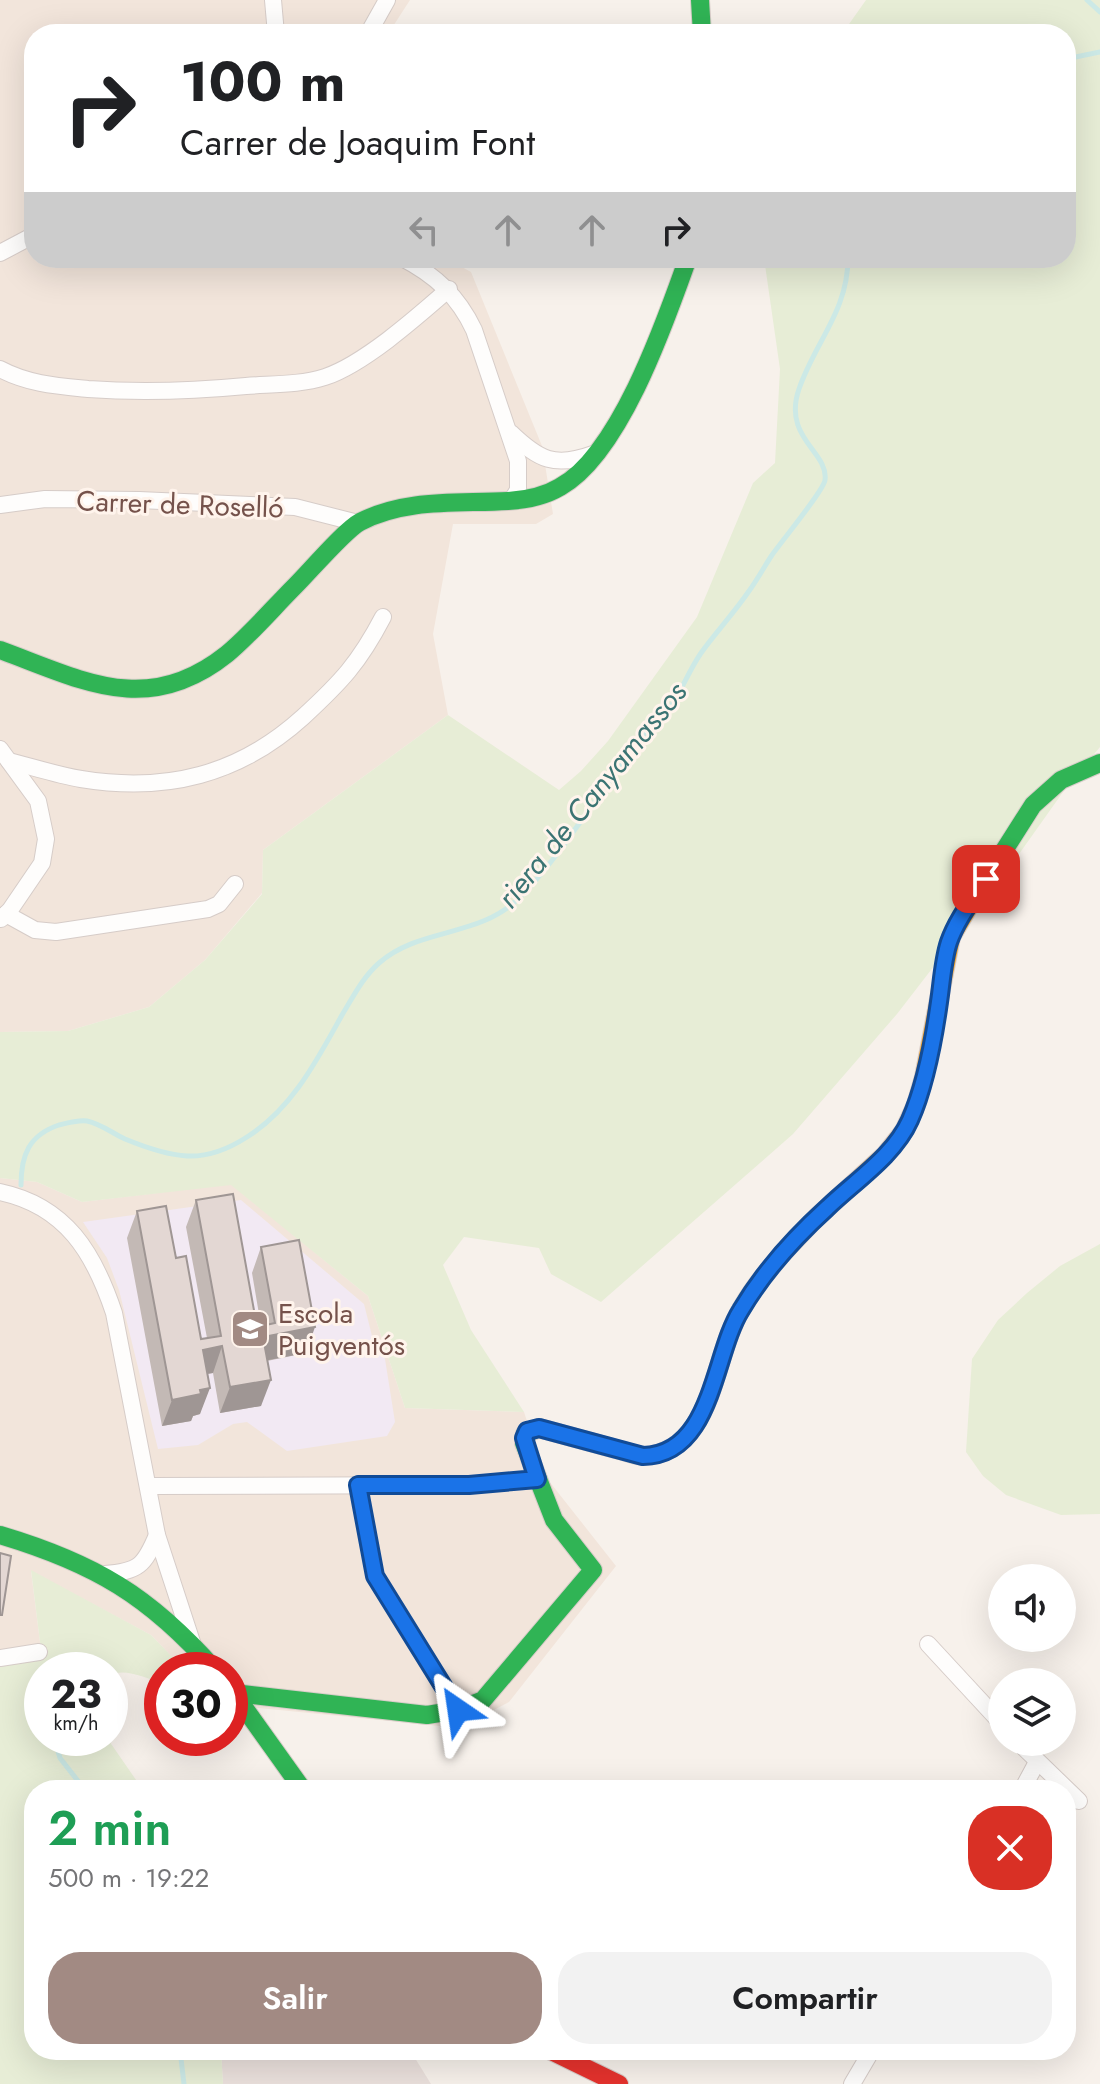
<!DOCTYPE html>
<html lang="es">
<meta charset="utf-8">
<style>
body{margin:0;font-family:Jost,sans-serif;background:#f2f2f2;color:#202124;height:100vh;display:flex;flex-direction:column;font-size:30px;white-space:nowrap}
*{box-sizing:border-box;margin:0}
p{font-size:26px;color:#757577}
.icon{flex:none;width:44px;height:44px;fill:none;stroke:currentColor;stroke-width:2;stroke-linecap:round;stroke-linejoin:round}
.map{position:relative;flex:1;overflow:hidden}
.drawer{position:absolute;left:24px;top:1780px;width:1052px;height:280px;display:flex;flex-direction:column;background:#fff;border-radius:32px;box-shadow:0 8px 32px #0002}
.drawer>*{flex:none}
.top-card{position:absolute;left:24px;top:24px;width:1052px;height:244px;border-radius:32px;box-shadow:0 8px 32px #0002;background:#fff;color:#202124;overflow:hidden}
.controls{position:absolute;left:988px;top:1564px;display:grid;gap:16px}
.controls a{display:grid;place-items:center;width:88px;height:88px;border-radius:50%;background:#fff;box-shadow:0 8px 32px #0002;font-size:40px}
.speed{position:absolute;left:24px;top:1652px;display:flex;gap:16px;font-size:40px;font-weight:700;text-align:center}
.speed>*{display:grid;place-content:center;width:104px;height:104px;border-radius:50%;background:#fff;box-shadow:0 8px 32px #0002;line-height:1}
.speed small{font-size:20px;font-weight:400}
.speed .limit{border:12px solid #d22;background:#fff;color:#111}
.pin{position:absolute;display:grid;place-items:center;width:68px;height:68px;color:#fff;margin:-34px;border-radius:16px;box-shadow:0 4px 12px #0006}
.me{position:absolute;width:88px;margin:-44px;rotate:328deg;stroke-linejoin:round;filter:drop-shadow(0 0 6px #0008)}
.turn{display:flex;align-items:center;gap:28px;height:168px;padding:0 24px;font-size:36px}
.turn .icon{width:104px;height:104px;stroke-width:2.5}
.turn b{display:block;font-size:56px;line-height:68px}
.lanes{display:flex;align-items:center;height:76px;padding:0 24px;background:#0003;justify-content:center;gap:40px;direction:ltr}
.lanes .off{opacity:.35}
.round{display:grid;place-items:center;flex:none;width:84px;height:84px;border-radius:32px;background:#f2f2f2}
.summary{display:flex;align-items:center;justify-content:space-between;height:136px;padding:0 24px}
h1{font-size:48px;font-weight:600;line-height:60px;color:#1e9e55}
.cta{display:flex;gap:16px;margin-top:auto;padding:16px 24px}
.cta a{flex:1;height:92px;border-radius:32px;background:#a28a83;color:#fff;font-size:32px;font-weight:600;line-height:92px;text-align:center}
.cta a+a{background:#f2f2f2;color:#202124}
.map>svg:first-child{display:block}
.residential{fill:#f2e5db}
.industrial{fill:#eae0dc}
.education{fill:#f2e9f3}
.green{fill:#e7edd6}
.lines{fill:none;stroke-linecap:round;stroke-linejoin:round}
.stream{stroke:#cce9e6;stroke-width:5}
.street-casing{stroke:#d6ccc8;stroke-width:18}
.fast-casing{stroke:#d8cdc9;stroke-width:20}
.slow-casing{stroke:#d8cdc9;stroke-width:20}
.jam-casing{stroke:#d8cdc9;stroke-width:20}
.street{stroke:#fefdfc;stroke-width:16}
.fast{stroke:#30b455;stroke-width:18}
.slow{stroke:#ff9f0a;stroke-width:18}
.jam{stroke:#e5322d;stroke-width:18}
.wall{fill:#c3b9b5}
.shaded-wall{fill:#9f9694}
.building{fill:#e3d7d3;stroke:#9f9694;stroke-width:2}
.route-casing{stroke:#114b97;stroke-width:20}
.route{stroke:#1a73e8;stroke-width:14}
.labels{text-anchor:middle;stroke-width:6;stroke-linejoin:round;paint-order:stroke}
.street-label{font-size:28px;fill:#75524b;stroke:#fff4ec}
.poi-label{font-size:28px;fill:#75524b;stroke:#fff4ec;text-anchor:start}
.water-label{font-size:30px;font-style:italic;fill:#3b7473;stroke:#fff4ec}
</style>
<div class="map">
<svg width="1100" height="2084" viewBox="0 0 1100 2084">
<rect width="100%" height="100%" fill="#f7f1eb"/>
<!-- residential -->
<g class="residential">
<path d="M0,0H410L388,34H34V258H445L471,272L542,446L553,514L536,524H453L433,634L448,715L263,850L262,893L205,960L149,1007L68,1031L0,1032Z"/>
<path d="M0,1178L37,1182L82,1202L231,1184L368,1296L405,1408L524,1412L545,1476L616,1566L509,1702L460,1728L230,1705V1670H185L151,1635L31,1571L42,1658L0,1665Z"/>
</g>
<!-- industrial -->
<path class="industrial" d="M221,2050H410L431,2084H223Z"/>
<!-- education -->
<path class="education" d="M241,1200L364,1304L372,1336L385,1359L395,1422L387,1436L287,1451L247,1422L233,1424L198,1445L158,1449L119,1290L107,1258L83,1222Z"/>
<!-- green -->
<g class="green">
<path d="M866,0H1100V747L1068,785L1002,878L897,1014L793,1134L601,1302L551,1274L539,1248L464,1237L443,1265L471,1330L524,1412L405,1408L368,1296L231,1185L82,1202L37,1182L0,1178V1032L68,1031L149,1007L205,960L262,894L263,850L448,715L559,790L581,771L608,741L697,617L753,483L775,463L780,369L764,258H1066V34H842Z"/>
<path d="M1100,1244V1514L1061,1515L1006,1495L983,1476L966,1452L972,1359L998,1320L1027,1293L1060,1266Z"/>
<path d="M31,1570L151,1635L185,1670H162V1684C147,1678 125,1668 110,1675V1670H42V1738H107L143,1790H34V2050H221L223,2084H0V1665L42,1658Z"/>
</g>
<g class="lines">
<!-- stream -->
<g class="stream">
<path d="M1087,0L1100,12"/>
<path d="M1066,59L1100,52"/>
<path d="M21,1185C21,1155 29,1135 59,1125C67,1123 78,1120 87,1121C101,1124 112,1133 125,1139C142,1146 169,1155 187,1156C208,1157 230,1148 247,1137C292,1109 317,1060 342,1015C353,997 363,977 379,963C420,927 479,938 519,898C557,860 586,812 619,768C628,755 639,742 649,729C657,720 667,713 673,703C683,687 690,669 701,653C716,632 734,613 749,591C757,580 764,567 772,555C781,542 824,490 825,480C829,452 782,438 799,389C815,342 848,311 848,258"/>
<path d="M54,1738L60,1758L85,1790"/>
<path d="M180,2050L184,2084"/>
</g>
<!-- street casing -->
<g class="street-casing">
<g id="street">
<path d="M273,0L276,34"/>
<path d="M368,34L387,0"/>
<path d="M0,253L34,235"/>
<path d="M402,258C435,275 458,296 474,330L518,461V490L511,501"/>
<path d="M0,369C28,384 57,386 88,389C142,393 193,391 246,386C272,384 300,385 325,377C364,364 417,317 449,289"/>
<path d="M511,433C539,460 555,468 593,454"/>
<path d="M0,505L45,499L139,500L295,507L358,523"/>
<path d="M0,749L38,801L46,839L42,863L10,910L1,919"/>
<path d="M9,761C33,767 57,775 81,779C166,793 239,775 303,717C341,682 359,663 383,617"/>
<path d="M6,914L35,930L56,932L208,909L219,904L235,884"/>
<path d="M0,1192C66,1206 94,1253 114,1313L157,1535L192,1642"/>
<path d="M358,1485L375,1576L458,1710"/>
<path d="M150,1486L469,1485L537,1479"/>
<path d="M105,1574C139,1571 144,1566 157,1535"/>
<path d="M928,1644L1002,1724"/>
<path d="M0,1658L39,1652"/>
<path d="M1018,1742L1079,1801"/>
<path d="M1022,1790L1037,1762"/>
<path d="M852,2084L872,2050"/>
</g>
</g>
<!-- fast casing -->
<g class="fast-casing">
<g id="fast">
<path d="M700,0L702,34"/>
<path d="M0,650C82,680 147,718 227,654C251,634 273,608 295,586C310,571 345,530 360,522C407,498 458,504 508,501C525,500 545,496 560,487C620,454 666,320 688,258"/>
<path d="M977,893L1033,805L1061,780L1100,763"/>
<path d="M0,1535C94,1563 150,1596 215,1670"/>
<path d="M230,1688L303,1790"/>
<path d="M234,1693L427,1715L458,1710L483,1700L593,1570L554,1520L524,1443L525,1434L539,1428C565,1435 590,1442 616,1449C625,1451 636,1456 645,1456C707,1452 713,1372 732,1328C743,1300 764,1275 783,1253"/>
</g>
</g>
<!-- slow casing -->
<g class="slow-casing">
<path id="slow" d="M783,1253L816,1218L885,1155L904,1131L916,1105L924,1077L951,937L977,893"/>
</g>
<!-- jam casing -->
<g class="jam-casing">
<path id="jam" d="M549,2050L619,2084"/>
</g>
<!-- street -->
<use href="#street" class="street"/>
<!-- fast -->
<use href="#fast" class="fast"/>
<!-- slow -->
<use href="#slow" class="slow"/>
<!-- jam -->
<use href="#jam" class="jam"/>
</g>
<!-- wall -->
<path class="wall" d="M196,1200L257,1327L261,1326L252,1273L261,1247L306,1353L267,1361L261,1406L220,1413L213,1373L207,1374L200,1414L193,1416L191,1421L162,1426L127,1238L137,1211L176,1258L201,1339L207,1338L186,1227Z"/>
<!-- shaded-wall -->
<g class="shaded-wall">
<path d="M315,1327L306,1353L253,1363L263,1337Z"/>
<path d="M222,1346L213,1373L193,1376L203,1350Z"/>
<path d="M271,1380L261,1406L220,1413L230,1387Z"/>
<path d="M210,1388L200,1414L193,1416L191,1421L162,1426L172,1400L200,1390Z"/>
</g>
<!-- building -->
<g class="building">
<path d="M233,1194L257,1327L275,1323L261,1247L299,1240L315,1327L263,1337L271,1380L230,1387L222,1346L203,1350L210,1388L200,1390L201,1394L172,1400L137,1211L166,1206L176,1258L186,1256L201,1339L221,1336L196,1200Z"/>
<path d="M0,1553L11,1556L2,1615H0Z"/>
</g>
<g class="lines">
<!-- route casing -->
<g class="route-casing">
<path id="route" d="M458,1710L375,1576L358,1485H469L537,1479L524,1438L527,1431L539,1428L643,1456C713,1455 713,1354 741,1310C764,1271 794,1238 827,1208C855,1181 894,1156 910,1120C925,1086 934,1038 939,1002C942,982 943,960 949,942C957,919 973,899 986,879"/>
</g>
<!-- route -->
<use href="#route" class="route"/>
</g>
<!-- icons -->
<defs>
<g id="school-square" transform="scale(2)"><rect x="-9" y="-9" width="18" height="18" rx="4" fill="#a28a83" stroke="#fff4ec"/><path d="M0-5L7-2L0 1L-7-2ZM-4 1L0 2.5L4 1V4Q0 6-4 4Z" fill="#fff"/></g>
</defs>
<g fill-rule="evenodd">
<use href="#school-square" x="250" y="1329"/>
</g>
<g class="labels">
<!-- street labels -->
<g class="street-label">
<text transform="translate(180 504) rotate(2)" y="10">Carrer de Roselló</text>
</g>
<!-- poi labels -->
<g class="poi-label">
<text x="278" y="1323">Escola<tspan x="278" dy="32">Puigventós</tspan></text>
</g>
<!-- water labels -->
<g class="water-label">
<text transform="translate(592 795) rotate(-51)" y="10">riera de Canyamassos</text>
</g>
</g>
</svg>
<div class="controls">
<a><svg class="icon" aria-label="sound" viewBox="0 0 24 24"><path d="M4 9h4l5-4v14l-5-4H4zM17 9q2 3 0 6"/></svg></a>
<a><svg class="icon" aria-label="layers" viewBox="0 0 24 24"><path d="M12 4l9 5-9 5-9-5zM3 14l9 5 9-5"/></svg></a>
</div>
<div class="speed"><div>23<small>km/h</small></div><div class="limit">30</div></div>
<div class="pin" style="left:986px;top:879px;background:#d93025"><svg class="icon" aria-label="arrive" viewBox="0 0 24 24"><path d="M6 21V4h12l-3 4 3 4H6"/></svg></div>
<svg class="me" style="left:458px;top:1710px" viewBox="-20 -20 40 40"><path d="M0-17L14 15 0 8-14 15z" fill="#1a73e8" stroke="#fff" stroke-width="4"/></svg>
<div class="top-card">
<div class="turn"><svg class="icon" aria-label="right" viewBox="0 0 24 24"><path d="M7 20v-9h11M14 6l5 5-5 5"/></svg><div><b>100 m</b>Carrer de Joaquim Font</div></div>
<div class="lanes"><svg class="icon off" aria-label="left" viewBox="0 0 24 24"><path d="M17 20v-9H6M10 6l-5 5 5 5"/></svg><svg class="icon off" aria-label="ahead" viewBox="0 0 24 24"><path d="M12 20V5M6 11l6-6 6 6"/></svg><svg class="icon off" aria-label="ahead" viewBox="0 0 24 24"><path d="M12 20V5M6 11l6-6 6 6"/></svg><svg class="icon" aria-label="right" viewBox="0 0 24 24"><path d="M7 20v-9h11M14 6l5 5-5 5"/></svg></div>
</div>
<section class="drawer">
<div class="summary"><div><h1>2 min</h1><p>500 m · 19:22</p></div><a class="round" style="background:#d93025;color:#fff"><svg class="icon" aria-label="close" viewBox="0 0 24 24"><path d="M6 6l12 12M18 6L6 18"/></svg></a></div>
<div class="cta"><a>Salir</a><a>Compartir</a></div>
</section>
</div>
